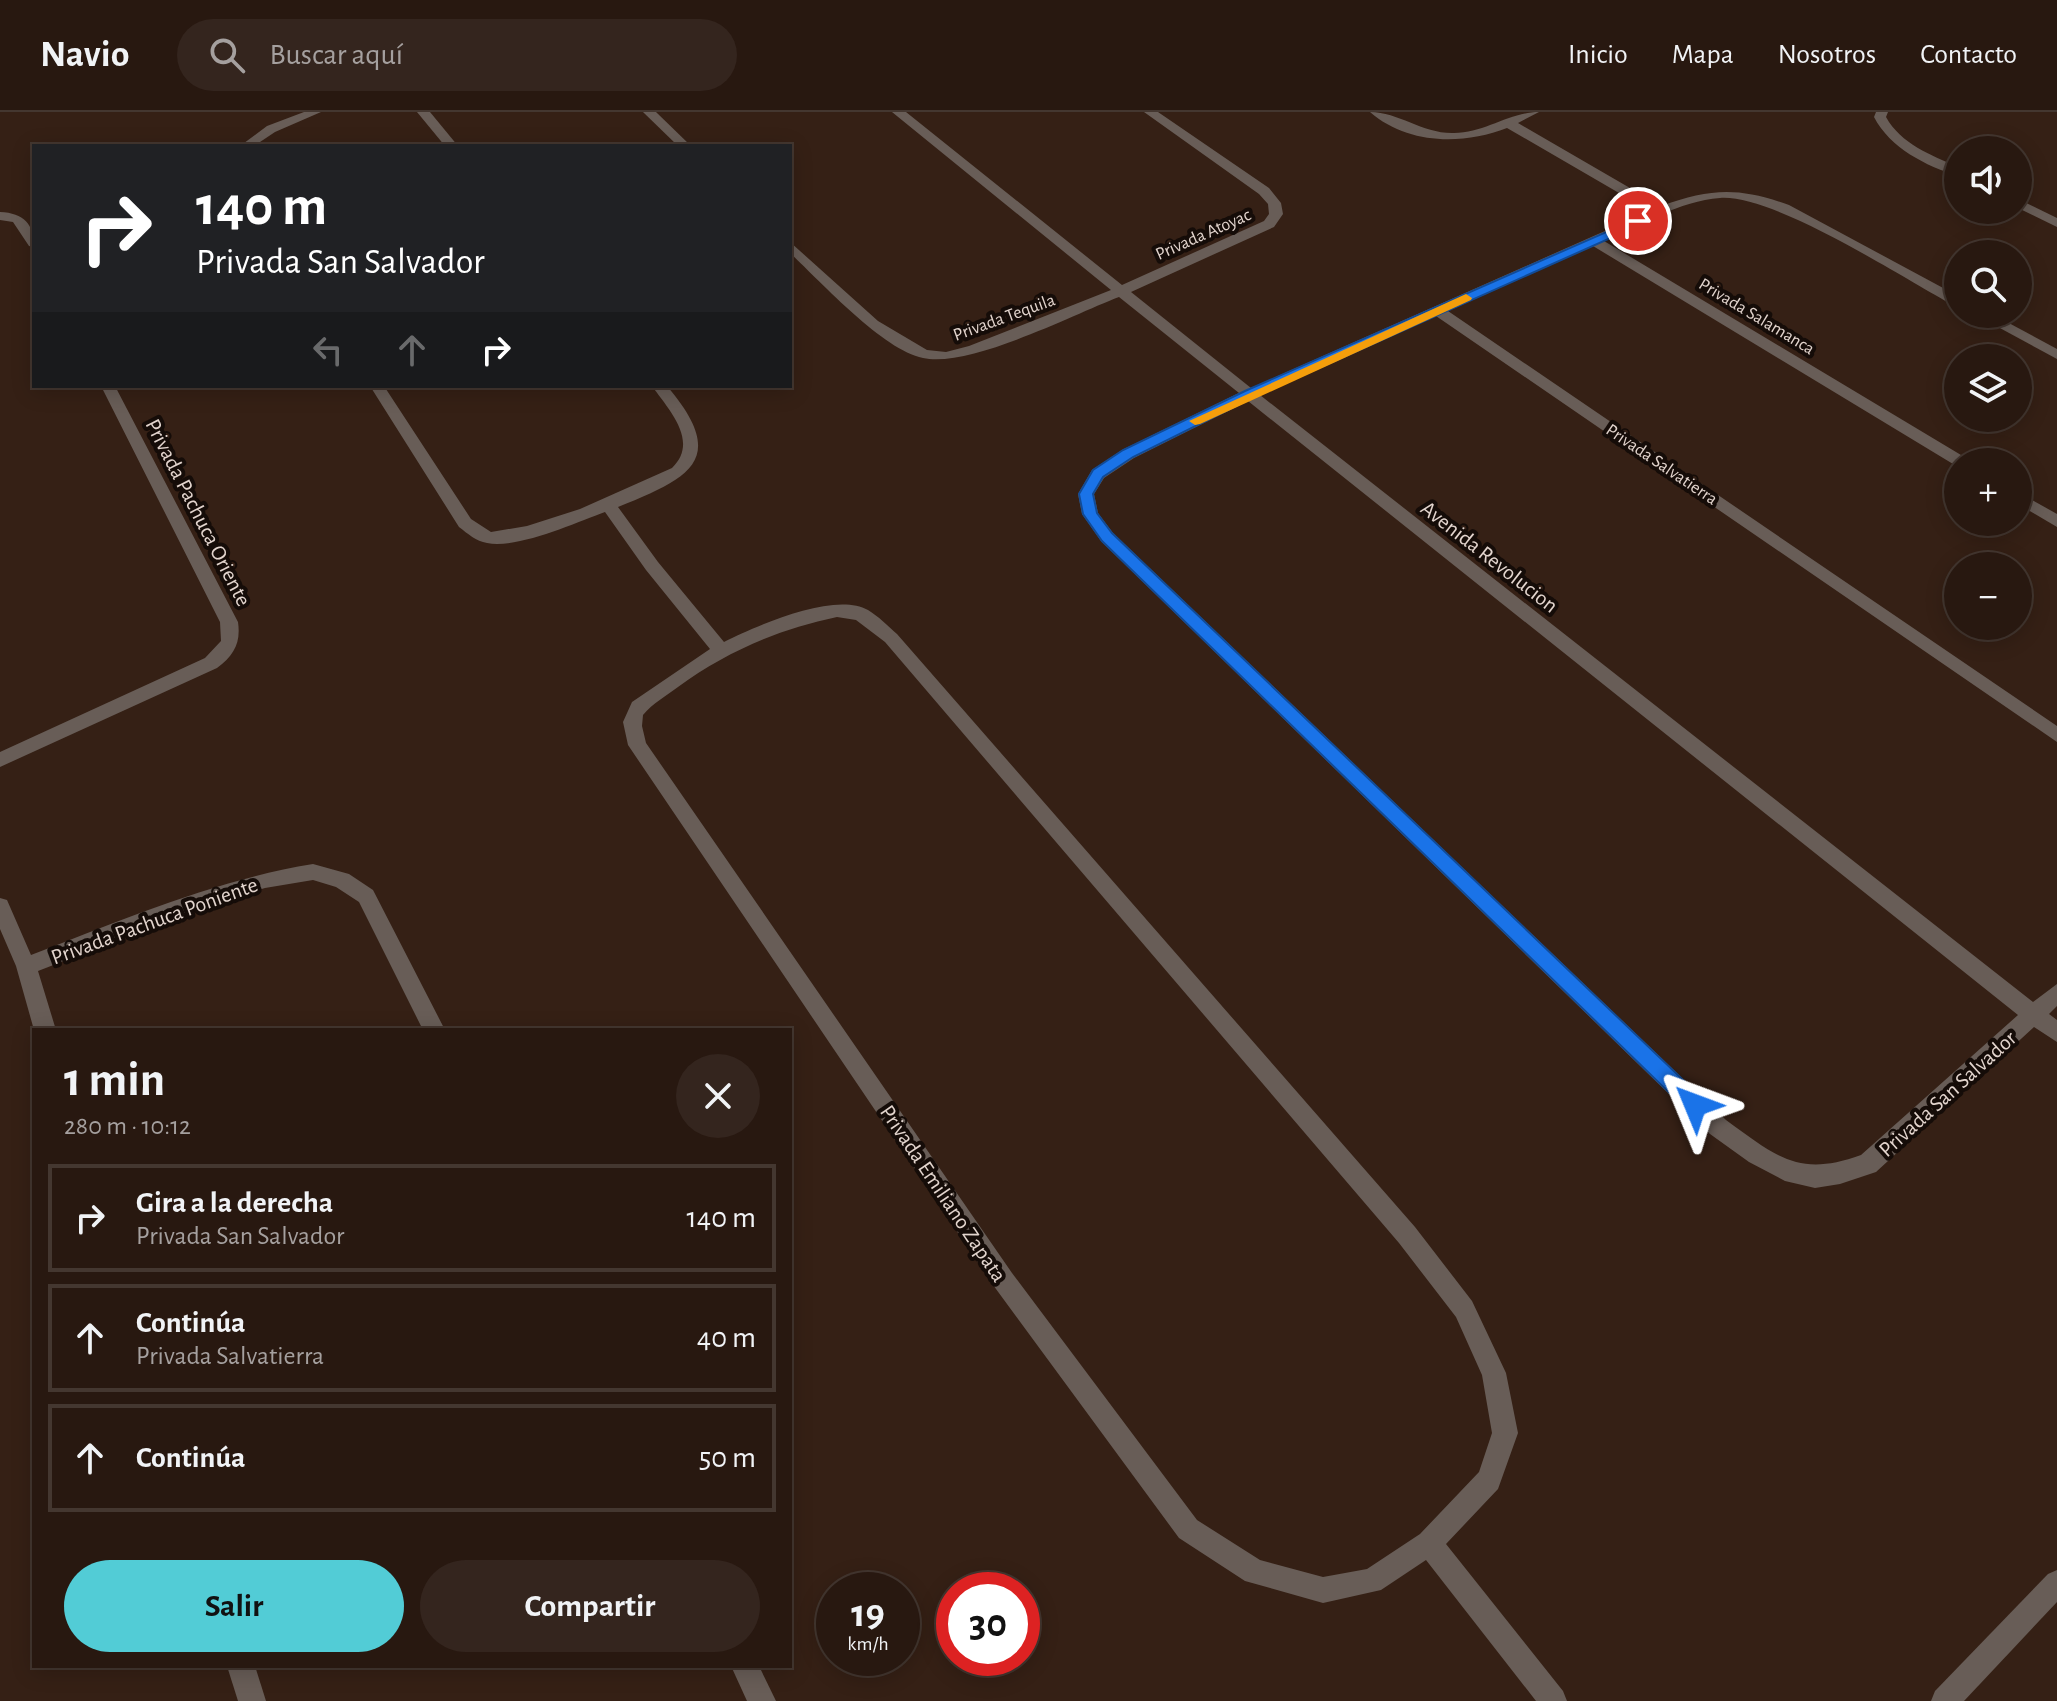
<!DOCTYPE html>
<html lang="es">
<meta charset="utf-8">
<style>
body{margin:0;font-family:"Alegreya Sans",sans-serif;background:#34251e;color:#f1f3f6;height:100vh;display:flex;flex-direction:column;font-size:30px;white-space:nowrap}
*{box-sizing:border-box;margin:0}
p{font-size:26px;color:#a5a09f}
.icon{flex:none;width:44px;height:44px;fill:none;stroke:currentColor;stroke-width:2;stroke-linecap:round;stroke-linejoin:round}
.map{position:relative;flex:1;overflow:hidden}
.details{position:absolute;left:32px;top:916px;width:760px;height:640px;display:flex;flex-direction:column;background:#281810;border-radius:0px;box-shadow:0 4px 20px #0003,0 0 0 2px #443730}
.details>*{flex:none}
.top-card{position:absolute;left:32px;top:32px;width:760px;height:244px;border-radius:0px;box-shadow:0 4px 20px #0003,0 0 0 2px #443730;background:#202124;color:#fff;overflow:hidden}
.controls{position:absolute;left:1944px;top:24px;display:grid;gap:16px}
.controls a{display:grid;place-items:center;width:88px;height:88px;border-radius:50%;background:#281810;box-shadow:0 4px 20px #0003,0 0 0 2px #443730;font-size:40px}
.speed{position:absolute;left:816px;top:1460px;display:flex;gap:16px;font-size:40px;font-weight:700;text-align:center}
.speed>*{display:grid;place-content:center;width:104px;height:104px;border-radius:50%;background:#281810;box-shadow:0 4px 20px #0003,0 0 0 2px #443730;line-height:1}
.speed small{font-size:20px;font-weight:400}
.speed .limit{border:12px solid #d22;background:#fff;color:#111}
.pin{position:absolute;display:grid;place-items:center;width:68px;height:68px;color:#fff;margin:-34px;border:4px solid #fff;border-radius:50%;box-shadow:0 2px 8px #0007}
.me{position:absolute;width:88px;margin:-44px;rotate:314deg;stroke-linejoin:round;filter:drop-shadow(0 0 6px #0008)}
.turn{display:flex;align-items:center;gap:28px;height:168px;padding:0 32px;font-size:36px}
.turn .icon{width:104px;height:104px;stroke-width:2.5}
.turn b{display:block;font-size:56px;line-height:68px}
.lanes{display:flex;align-items:center;height:76px;padding:0 32px;background:#0003;justify-content:center;gap:40px;direction:ltr}
.lanes .off{opacity:.35}
.round{display:grid;place-items:center;flex:none;width:84px;height:84px;border-radius:42px;background:#34251e}
.summary{display:flex;align-items:center;justify-content:space-between;height:136px;padding:0 32px}
h1{font-size:48px;font-weight:700;line-height:60px}
.cta{display:flex;gap:16px;margin-top:auto;padding:16px 32px}
.cta a{flex:1;height:92px;border-radius:48px;background:#52ccd6;color:#111;font-size:32px;font-weight:700;line-height:92px;text-align:center}
.cta a+a{background:#34251e;color:#f1f3f6}
ul{padding:0;list-style:none}
li{display:flex;align-items:center;gap:24px;height:108px;margin:0 16px 12px;padding:0 16px;border:4px solid #443730;border-radius:0px}
li div{flex:1}
li b{display:block;font-size:30px}
li em{font-style:normal}
header{display:flex;align-items:center;gap:48px;box-sizing:border-box;height:112px;padding:0 40px;background:#281810;border-bottom:2px solid #443730}
header strong{font-size:38px}
nav{display:flex;gap:44px;margin-inline-start:auto;font-size:28px}
.search{width:560px;height:72px;background:#34251e;display:flex;align-items:center;gap:20px;box-sizing:border-box;padding:0 28px;border-radius:44px;color:#a5a09f;font-size:30px}
.map>svg:first-child{display:block}
.lines{fill:none;stroke-linecap:round;stroke-linejoin:round}
.minor{fill:#685d57;fill-rule:evenodd}
.route{fill:#1a73e8;stroke:#114b97;stroke-width:2}
.slow{fill:#f59e0b}
.labels{text-anchor:middle;stroke-width:8;stroke-linejoin:round;paint-order:stroke}
.far-street-label{font-size:18px;fill:#e3d5ce;stroke:#150c08}
.street-label{font-size:22px;fill:#e3d5ce;stroke:#150c08}
</style>
<header>
<strong>Navio</strong>
<div class="search"><svg class="icon" aria-label="search" viewBox="0 0 24 24"><circle cx="10" cy="10" r="6"/><path d="M15 15l6 6"/></svg>Buscar aquí</div>
<nav><a>Inicio</a><a>Mapa</a><a>Nosotros</a><a>Contacto</a></nav>
</header>
<div class="map">
<svg width="2057" height="1589" viewBox="0 0 2057 1589">
<rect width="100%" height="100%" fill="#352015"/>
<g class="lines">
<!-- minor -->
<g class="minor">
<path d="M304,0H321L275,20L254,34H240L267,14Z"/>
<path d="M417,0H430L458,34H445Z"/>
<path d="M643,0H656L691,34H678Z"/>
<path d="M892,0H906L1122,173L1264,109L1269,102L1268,92L1259,82L1144,0H1158L1269,76L1281,91L1283,102L1274,115L1131,180L1251,276L1650,99L1507,16C1463,33 1408,33 1370,0C1399,0 1423,22 1454,21C1485,21 1509,0 1539,0L1518,11L1661,94C1711,76 1739,75 1789,93L1958,184V194L1953,193C1901,165 1774,82 1720,86C1680,89 1640,113 1604,129L1966,346L1968,350H1958V355L1593,134L1448,199L2057,614V630L1436,204L1260,283L2033,890L2057,872V894L2049,902L2057,908V930L2034,915L1876,1060L1840,1072L1815,1076L1785,1069L1749,1050L1710,1022L1101,429L1082,402L1078,382L1092,358L1122,338L1239,281L1119,185C1072,203 970,256 923,246C883,238 821,170 790,141V130L878,209L927,238L946,240L969,234L1111,178ZM1248,289L2018,903L1861,1043C1798,1066 1776,1044 1726,1008L1113,421L1098,401L1094,382L1104,366L1134,346Z"/>
<path d="M1876,0H1888L1886,5C1901,32 1931,43 1958,55V64C1926,54 1890,36 1874,5Z"/>
<path d="M2018,87L2057,106V115L2018,96Z"/>
<path d="M0,100C24,101 34,112 34,135L29,134L13,110L0,108Z"/>
<path d="M1974,202H1992L2057,237V247Z"/>
<path d="M101,274H115L238,510C241,531 234,543 217,556L0,655V640L205,546L221,529L220,510Z"/>
<path d="M370,274H384L471,407L491,420L527,414L580,397L672,356C700,329 668,297 652,274H667C730,348 689,366 618,395L658,450L724,530C756,514 834,479 868,498C878,504 888,514 897,522L1415,1115L1472,1189L1506,1261L1518,1321L1498,1377L1446,1432L1563,1579L1567,1589H1536L1426,1448L1381,1478L1323,1491L1245,1469L1179,1426L996,1177L628,633L623,610L632,590L710,537L646,458L605,400C575,411 518,437 487,431C476,429 468,422 459,415ZM837,505L856,508L885,530L1399,1131L1456,1205L1482,1263L1492,1321L1479,1360L1420,1422L1367,1457L1323,1465L1260,1448L1197,1408L1012,1161L646,631L642,614L643,603C653,591 666,584 678,575C726,540 779,517 837,505Z"/>
<path d="M2018,380L2057,402V415L2018,392Z"/>
<path d="M313,752L349,762L373,778L445,918H423L359,790L336,775L313,768L265,776L211,792L38,859L56,918H34L16,854L0,817V786L7,788L31,843C124,807 215,768 313,752Z"/>
<path d="M2057,1458V1490L1964,1589H1931L1935,1579L2048,1462Z"/>
<path d="M227,1554H255L266,1589H238Z"/>
<path d="M731,1554H759L776,1589H747Z"/>
</g>
</g>
<!-- route -->
<path class="route" d="M1638,106L1644,109L1642,112L1254,285L1133,345L1103,365L1093,382L1097,401L1112,421L1702,986L1705,993L1702,999L1695,1002L1688,999L1102,429L1083,402L1079,382L1093,358L1123,338L1245,279Z"/>
<!-- slow -->
<path class="slow" d="M1466,182L1472,186L1471,188L1200,312L1195,313L1189,309Z"/>
<g class="labels">
<!-- far-street labels -->
<g class="far-street-label">
<text transform="translate(1203 122) rotate(-24)" y="6">Privada Atoyac</text>
<text transform="translate(1757 204) rotate(31)" y="6">Privada Salamanca</text>
<text transform="translate(1004 205) rotate(-20)" y="6">Privada Tequila</text>
<text transform="translate(1662 352) rotate(34)" y="6">Privada Salvatierra</text>
</g>
<!-- street labels -->
<g class="street-label">
<text transform="translate(199 400) rotate(63)" y="8">Privada Pachuca Oriente</text>
<text transform="translate(1490 444) rotate(38)" y="8">Avenida Revolucion</text>
<text transform="translate(154 808) rotate(-20)" y="8">Privada Pachuca Poniente</text>
<text transform="translate(1947 981) rotate(-42)" y="8">Privada San Salvador</text>
<text transform="translate(944 1081) rotate(56)" y="8">Privada Emiliano Zapata</text>
</g>
</g>
</svg>
<div class="controls">
<a><svg class="icon" aria-label="sound" viewBox="0 0 24 24"><path d="M4 9h4l5-4v14l-5-4H4zM17 9q2 3 0 6"/></svg></a>
<a><svg class="icon" aria-label="search" viewBox="0 0 24 24"><circle cx="10" cy="10" r="6"/><path d="M15 15l6 6"/></svg></a>
<a><svg class="icon" aria-label="layers" viewBox="0 0 24 24"><path d="M12 4l9 5-9 5-9-5zM3 14l9 5 9-5"/></svg></a>
<a>+</a>
<a>−</a>
</div>
<div class="speed"><div>19<small>km/h</small></div><div class="limit">30</div></div>
<div class="pin" style="left:1638px;top:109px;background:#d93025"><svg class="icon" aria-label="arrive" viewBox="0 0 24 24"><path d="M6 21V4h12l-3 4 3 4H6"/></svg></div>
<svg class="me" style="left:1695px;top:993px" viewBox="-20 -20 40 40"><path d="M0-17L14 15 0 8-14 15z" fill="#1a73e8" stroke="#fff" stroke-width="4"/></svg>
<div class="top-card">
<div class="turn"><svg class="icon" aria-label="right" viewBox="0 0 24 24"><path d="M7 20v-9h11M14 6l5 5-5 5"/></svg><div><b>140 m</b>Privada San Salvador</div></div>
<div class="lanes"><svg class="icon off" aria-label="left" viewBox="0 0 24 24"><path d="M17 20v-9H6M10 6l-5 5 5 5"/></svg><svg class="icon off" aria-label="ahead" viewBox="0 0 24 24"><path d="M12 20V5M6 11l6-6 6 6"/></svg><svg class="icon" aria-label="right" viewBox="0 0 24 24"><path d="M7 20v-9h11M14 6l5 5-5 5"/></svg></div>
</div>
<section class="details">
<div class="summary"><div><h1>1 min</h1><p>280 m · 10:12</p></div><a class="round"><svg class="icon" aria-label="close" viewBox="0 0 24 24"><path d="M6 6l12 12M18 6L6 18"/></svg></a></div>
<ul>
<li><svg class="icon" aria-label="right" viewBox="0 0 24 24"><path d="M7 20v-9h11M14 6l5 5-5 5"/></svg><div><b>Gira a la derecha</b><p>Privada San Salvador</p></div><em>140 m</em></li>
<li><svg class="icon" aria-label="ahead" viewBox="0 0 24 24"><path d="M12 20V5M6 11l6-6 6 6"/></svg><div><b>Continúa</b><p>Privada Salvatierra</p></div><em>40 m</em></li>
<li><svg class="icon" aria-label="ahead" viewBox="0 0 24 24"><path d="M12 20V5M6 11l6-6 6 6"/></svg><div><b>Continúa</b></div><em>50 m</em></li>
</ul>
<div class="cta"><a>Salir</a><a>Compartir</a></div>
</section>
</div>
